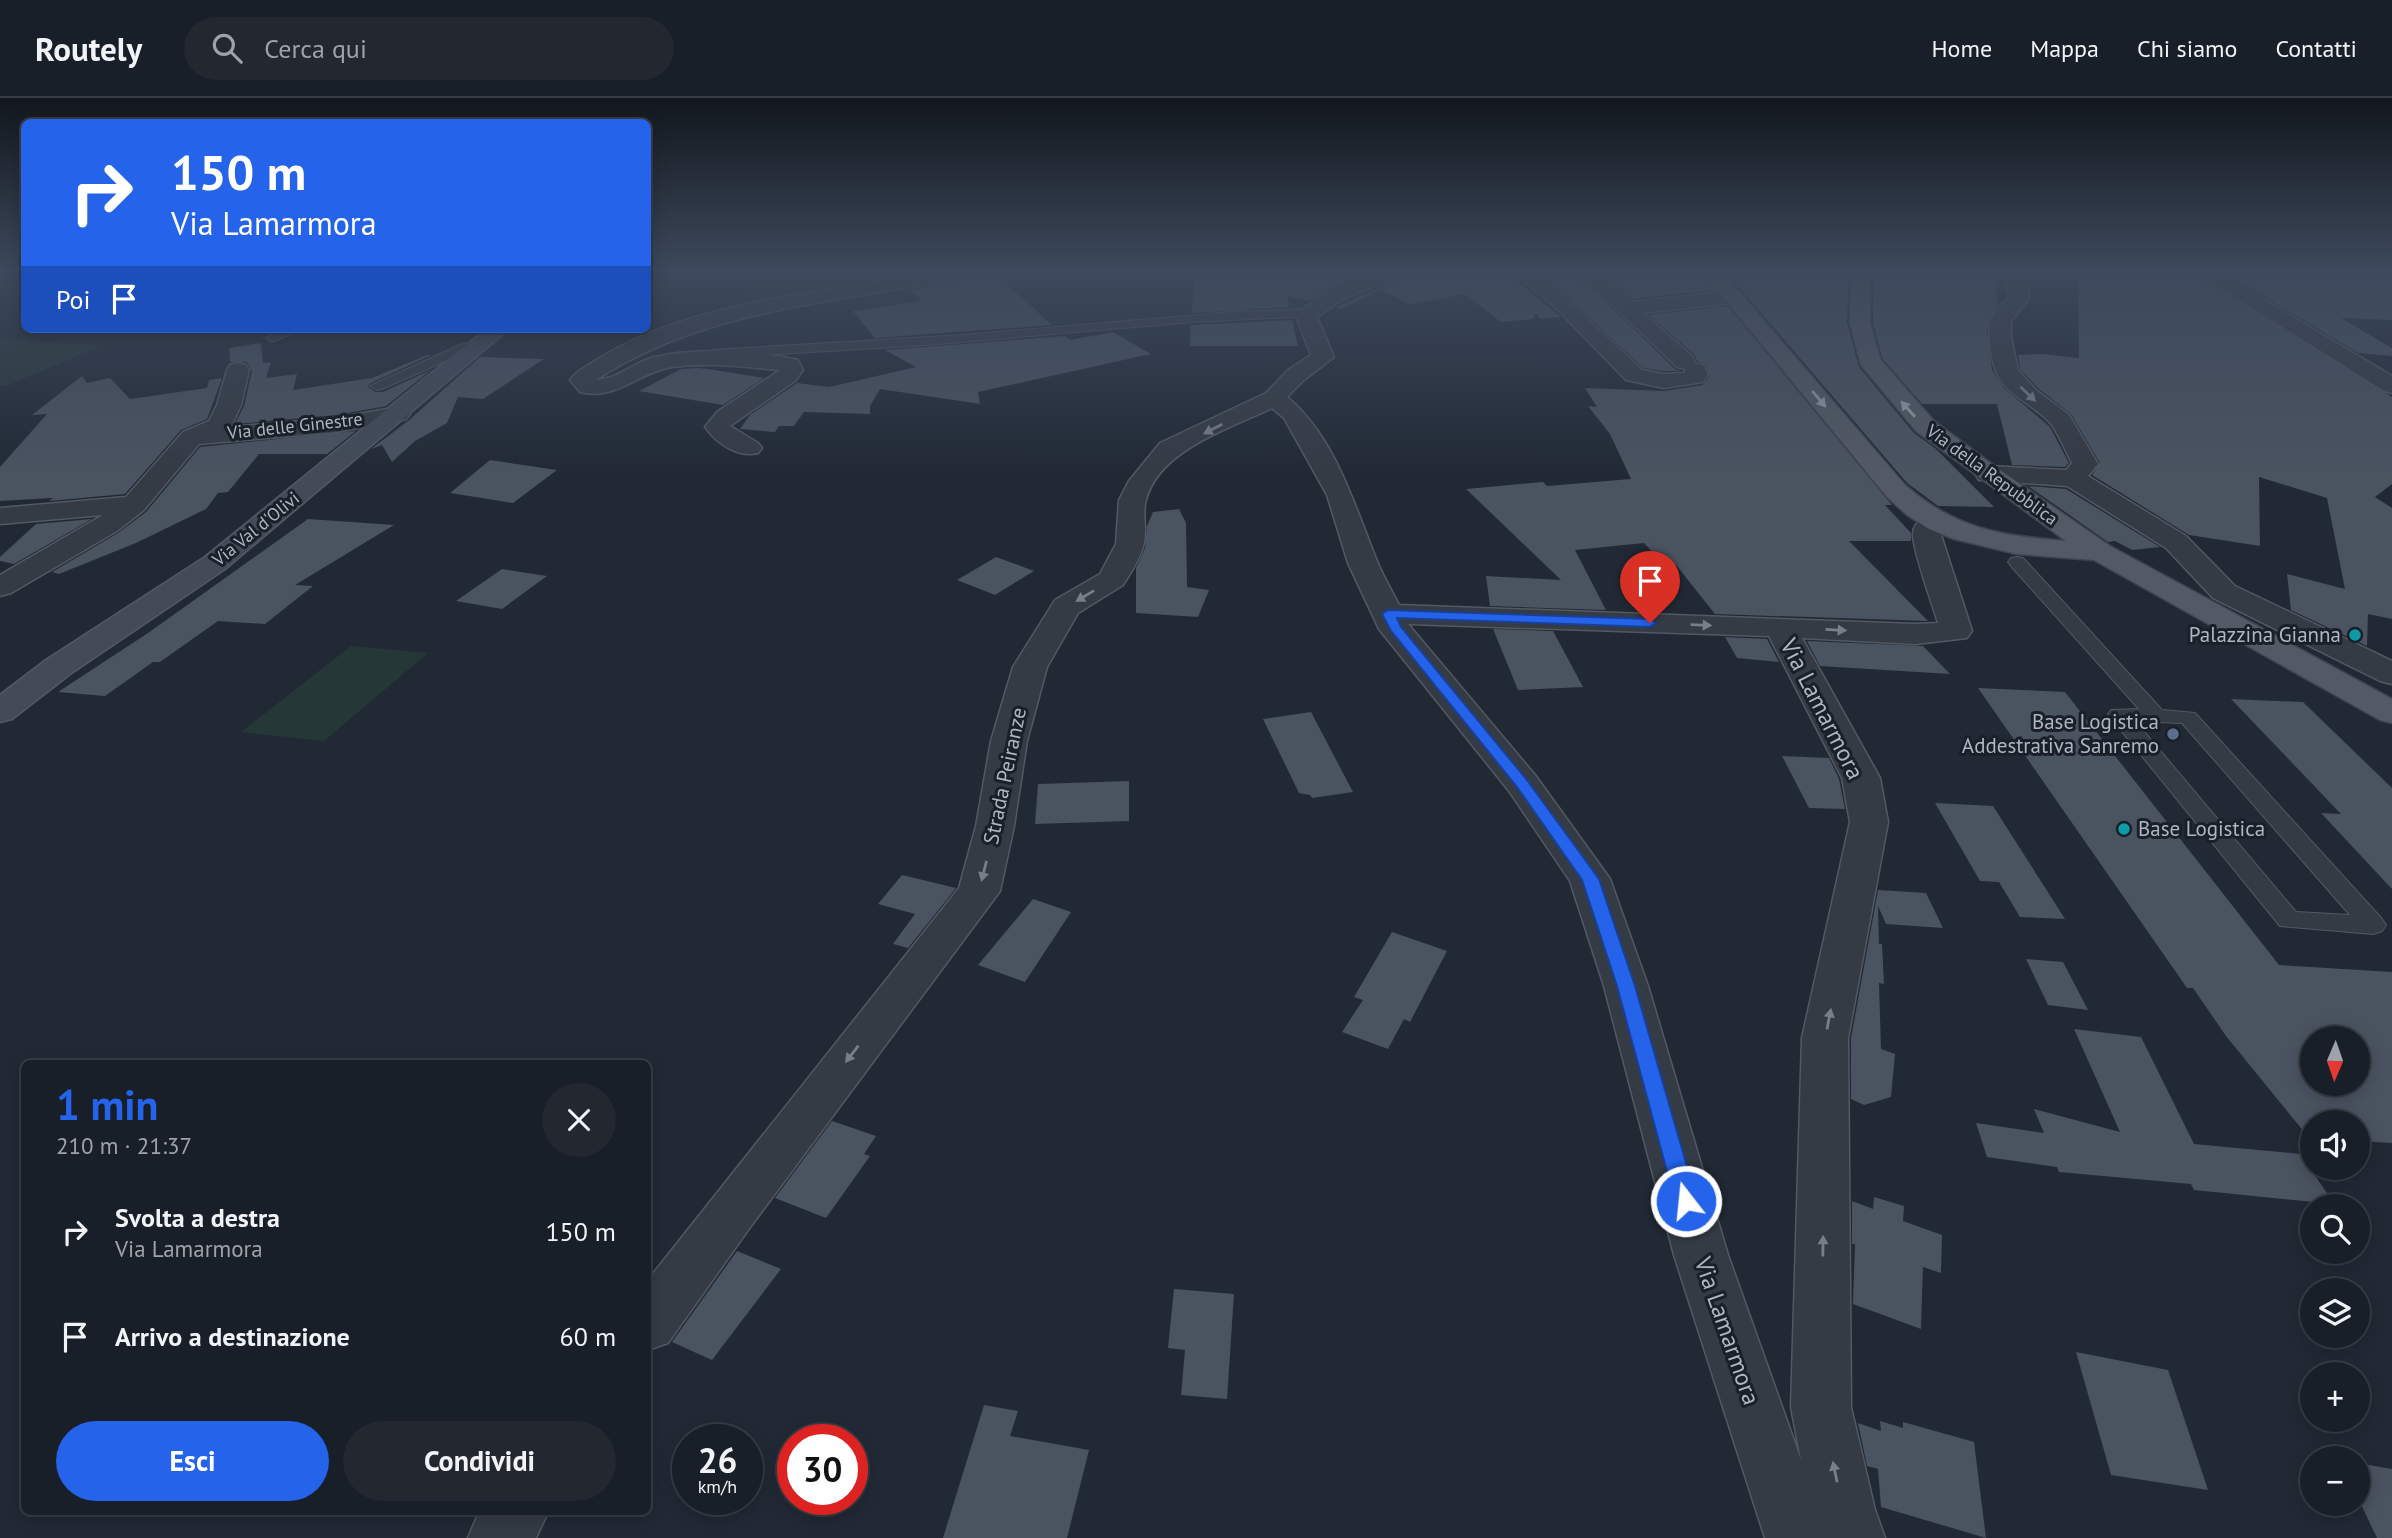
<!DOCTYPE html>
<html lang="it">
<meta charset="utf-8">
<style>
body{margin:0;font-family:"PT Sans",sans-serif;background:#222730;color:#f1f3f6;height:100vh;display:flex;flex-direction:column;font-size:26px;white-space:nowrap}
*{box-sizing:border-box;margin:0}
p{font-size:23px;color:#9fa2a8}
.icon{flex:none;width:38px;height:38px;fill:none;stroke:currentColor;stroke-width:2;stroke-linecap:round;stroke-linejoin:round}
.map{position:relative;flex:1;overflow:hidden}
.details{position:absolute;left:21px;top:962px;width:630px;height:455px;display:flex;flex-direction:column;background:#191f28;border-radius:10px;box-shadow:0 4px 18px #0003,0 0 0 2px #373d45}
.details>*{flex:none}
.banner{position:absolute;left:21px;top:21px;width:630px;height:214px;border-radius:10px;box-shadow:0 4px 18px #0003,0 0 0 2px #373d45;background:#2563eb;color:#fff;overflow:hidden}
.needle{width:46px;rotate:182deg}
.tools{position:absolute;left:2300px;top:928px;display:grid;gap:14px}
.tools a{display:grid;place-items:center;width:70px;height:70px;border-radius:50%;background:#191f28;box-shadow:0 4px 18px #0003,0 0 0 2px #373d45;font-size:35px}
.speed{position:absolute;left:672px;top:1326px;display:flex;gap:14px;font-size:35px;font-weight:700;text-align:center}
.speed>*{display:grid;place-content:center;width:91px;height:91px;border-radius:50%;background:#191f28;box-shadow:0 4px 18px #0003,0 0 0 2px #373d45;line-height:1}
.speed small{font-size:18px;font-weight:400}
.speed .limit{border:10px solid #d22;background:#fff;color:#111}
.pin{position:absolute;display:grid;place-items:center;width:60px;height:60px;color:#fff;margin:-72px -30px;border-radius:50% 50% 50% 0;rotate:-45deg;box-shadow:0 0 7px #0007}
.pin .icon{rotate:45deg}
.me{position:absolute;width:77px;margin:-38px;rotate:344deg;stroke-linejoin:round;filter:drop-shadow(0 0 5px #0008)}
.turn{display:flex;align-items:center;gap:24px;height:147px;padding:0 35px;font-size:32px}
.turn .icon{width:91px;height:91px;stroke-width:2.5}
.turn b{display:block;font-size:49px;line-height:60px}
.then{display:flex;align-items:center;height:66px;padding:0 35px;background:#0003;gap:14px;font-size:26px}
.round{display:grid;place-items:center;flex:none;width:74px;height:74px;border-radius:37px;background:#222730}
.headline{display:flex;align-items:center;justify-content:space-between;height:119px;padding:0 35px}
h1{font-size:42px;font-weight:700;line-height:52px;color:#2563eb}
.action{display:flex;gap:14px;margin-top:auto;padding:14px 35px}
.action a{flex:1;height:80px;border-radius:42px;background:#2563eb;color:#fff;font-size:28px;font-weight:700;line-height:80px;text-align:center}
.action a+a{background:#222730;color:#f1f3f6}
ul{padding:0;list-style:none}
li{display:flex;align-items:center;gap:21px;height:105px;padding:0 35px}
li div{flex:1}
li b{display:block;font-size:26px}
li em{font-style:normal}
header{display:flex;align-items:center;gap:42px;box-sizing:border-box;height:98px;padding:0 35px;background:#191f28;border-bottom:2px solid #373d45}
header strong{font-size:33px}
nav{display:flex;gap:38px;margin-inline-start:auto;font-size:24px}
.search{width:490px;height:63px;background:#222730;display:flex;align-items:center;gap:18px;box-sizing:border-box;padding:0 24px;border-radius:38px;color:#9fa2a8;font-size:26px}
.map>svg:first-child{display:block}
.green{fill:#263738}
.building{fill:#4a5360;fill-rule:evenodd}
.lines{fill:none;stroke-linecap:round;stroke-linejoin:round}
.lane-casing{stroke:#525963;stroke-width:2}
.street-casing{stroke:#525963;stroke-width:3}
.secondary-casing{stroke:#525963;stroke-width:3}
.primary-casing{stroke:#3e444f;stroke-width:3}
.lane{fill:#353b45;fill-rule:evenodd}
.street{fill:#353b45;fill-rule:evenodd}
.secondary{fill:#434b58;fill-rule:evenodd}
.primary{fill:#535a65;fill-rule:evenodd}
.oneway{fill:#787f8a}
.oneway2{fill:#989fab}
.route{fill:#2563eb;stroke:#184099;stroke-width:2}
.culture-dot{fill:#0f9aa8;stroke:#1a202a;stroke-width:2.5}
.service-dot{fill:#5c6f8a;stroke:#1a202a;stroke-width:2.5}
.labels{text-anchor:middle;stroke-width:6;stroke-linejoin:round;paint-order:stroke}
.far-street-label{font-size:18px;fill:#afb6c2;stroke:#1a202a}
.poi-label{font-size:21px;fill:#afb6c2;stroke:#1a202a;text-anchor:end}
.street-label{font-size:21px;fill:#afb6c2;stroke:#1a202a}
.near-street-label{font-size:24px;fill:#afb6c2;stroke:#1a202a}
</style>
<header>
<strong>Routely</strong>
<div class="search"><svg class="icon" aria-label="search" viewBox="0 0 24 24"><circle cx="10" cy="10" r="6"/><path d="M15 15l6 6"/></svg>Cerca qui</div>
<nav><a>Home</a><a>Mappa</a><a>Chi siamo</a><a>Contatti</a></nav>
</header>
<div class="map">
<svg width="2392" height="1440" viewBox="0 0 2392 1440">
<rect width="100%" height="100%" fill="#212935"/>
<!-- green -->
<g class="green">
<path d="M706,174H932L739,210L754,181Z"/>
<path d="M0,241L103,247L7,288H0Z"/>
<path d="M351,548L428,555L324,643L241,634Z"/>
</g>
<!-- building -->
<g class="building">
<path d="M994,174L1052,227L875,240L853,213L922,203L911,192L959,183L969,177Z"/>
<path d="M1194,174H1365L1328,190L1309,203L1287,198L1289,209L1192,215Z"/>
<path d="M1403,174H1506L1561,219L1540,221L1536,215L1533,221L1501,224L1465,196L1409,206L1381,192L1341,211L1335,210L1400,180Z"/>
<path d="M1541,174H1575L1675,271L1681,273H1664L1643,270Z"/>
<path d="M1649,174H1701L1715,192L1632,201L1605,177Z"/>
<path d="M1726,174H1849L1847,225L1859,269L1914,335L1936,351L1994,409L1938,408L1907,385Z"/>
<path d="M1873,174H1996L1997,207L1989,222L1987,234L1992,272L2004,290L2050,329L2069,365L2065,369L2012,367L1997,306H1922L1882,260L1873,225Z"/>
<path d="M2078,174H2192L2392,299V386L2375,399L2392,410V521L2368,516L2367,548L2291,512L2287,476L2345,491L2327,400L2259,379L2260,448L2189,437L2092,377L2100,365L2071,316L2039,291L2020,271L2018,257L2042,256L2079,260Z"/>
<path d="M2224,174H2363L2369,180L2392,182V222L2341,220L2392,250V258L2358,255Z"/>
<path d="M1728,208L1892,407H1885L1911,435V443H1849L1928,523L1715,516L1676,467L1665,468L1644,445L1575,452L1606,512L1490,508L1486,478L1561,482L1466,391L1543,384L1547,388L1631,381L1610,336L1588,308L1597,309L1585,290L1664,293L1703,287L1710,277L1705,266L1697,263L1695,257L1649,217Z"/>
<path d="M1292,222L1298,248H1190L1191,227Z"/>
<path d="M1113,234L1151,256L978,294L980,306L880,291L870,308V316L804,314L794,328H779L775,334L740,331L750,317L797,285L829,289L916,269L885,252L1065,238L1070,242Z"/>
<path d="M261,245L263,265L271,264L266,280L297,276L293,292L372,280L427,257H431L369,286L368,289L376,294H383L431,272L386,308L336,317L235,326L244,308L252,273L247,264H230L229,250Z"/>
<path d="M480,259L544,261L483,301L458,299L447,325L415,343L392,364L382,347L371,351L408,323Z"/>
<path d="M697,270L708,271L764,280L723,307L639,293L681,271Z"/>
<path d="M82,278L87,285L110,280L130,301L207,290L209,282L222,280L207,321L181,332L125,396L49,403L53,400L0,403V369L47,316L32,317Z"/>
<path d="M356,333L327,356H259L228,394L218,395L206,411L136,445L59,476L52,474L118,435L146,414L200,349Z"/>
<path d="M490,362L557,372L513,405L450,395Z"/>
<path d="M2028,388L2066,391L2160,449L2132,452L2115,443L2108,444Z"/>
<path d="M1179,411L1186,425L1187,489L1209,492L1198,519L1136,515V470L1145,450L1147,428L1153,414Z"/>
<path d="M92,421L14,466L0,463V459L36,426Z"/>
<path d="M308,421L394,427L295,487L313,488L265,526L218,523L160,564H153L105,598L58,594L148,535Z"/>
<path d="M996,459L1034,473L995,497L957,482Z"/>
<path d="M502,471L547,478L502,511L456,503Z"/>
<path d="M1493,531L1553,533L1583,589L1518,592Z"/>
<path d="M1725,539L1767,541L1779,564L1737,560Z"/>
<path d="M1807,543L1923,548L1950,576L1820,568Z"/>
<path d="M1978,590L2065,594L2279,867L2392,874V1045L2357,1043V1024H2312V1040H2309L2226,938L2193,890H2187ZM2312,940H2357V985H2312Z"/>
<path d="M2231,601L2303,604L2392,690V791L2321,715L2341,716Z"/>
<path d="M1311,614L1353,694L1312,700L1310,697L1299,695L1263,621Z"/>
<path d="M1782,658L1829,660L1839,681L1845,711L1809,710Z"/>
<path d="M1129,683V723L1035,726L1038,686Z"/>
<path d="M1935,705L1993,708L2065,821L2020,819L1999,784L1980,783Z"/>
<path d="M902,777L956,790L908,850L893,846L915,816L878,806Z"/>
<path d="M1878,792L1926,795L1943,830L1886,826L1878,808L1879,846H1882L1884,886L1879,885L1881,951L1895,956L1891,999L1864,1007L1851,1001V940Z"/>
<path d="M1033,801L1071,814L1025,884L978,867Z"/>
<path d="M1392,834L1447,853L1410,924L1404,921L1388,951L1342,934L1363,902L1354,899Z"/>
<path d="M2026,861L2063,864L2088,912L2048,907Z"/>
<path d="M2074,931L2141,939L2194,1046L2301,1056L2334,1106L2194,1092L2191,1086L2059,1074L2057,1069L1987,1059L1976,1025L2044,1035L2034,1011L2120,1034Z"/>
<path d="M832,1023L876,1038L864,1056L870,1058L826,1120L775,1100Z"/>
<path d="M1874,1099L1904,1108L1903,1123L1942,1137L1941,1175L1923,1169L1921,1231L1853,1206L1855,1146H1852V1103L1873,1111Z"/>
<path d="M737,1153L781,1171L712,1262L672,1244Z"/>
<path d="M1174,1191L1234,1196L1227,1301L1181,1297L1185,1252L1168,1250Z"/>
<path d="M2076,1254L2168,1272L2208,1392L2111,1377Z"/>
<path d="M984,1307L1018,1313L1010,1338L1089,1352L1067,1440H943Z"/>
<path d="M1880,1323L1903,1330V1324L1974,1344L1986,1440L1881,1409L1878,1371L1867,1368L1858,1325L1881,1333Z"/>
<path d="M2357,1365L2392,1371V1440H2377L2357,1398Z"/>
</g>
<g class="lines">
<!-- lane casing -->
<g class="lane-casing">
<g id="lane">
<path d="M1310,211L1316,215L1314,218L1193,224L927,247L713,260L707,256L713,252L962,237L1232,214Z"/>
<path d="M285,231H302L272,244L266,240Z"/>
<path d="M481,242L487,246L485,249L468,253L382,291L377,292L370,288L460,247Z"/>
<path d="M2017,459L2023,460L2162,612L2195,615L2382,821L2386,827L2382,833L2373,836L2280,828L2111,620L2108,616L2111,612L2139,611L2011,468L2008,464L2011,460ZM2135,623L2182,625L2350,817L2296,814Z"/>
</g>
</g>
<!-- street casing -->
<g class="street-casing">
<g id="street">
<path d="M930,174H968L959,180C836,205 703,211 596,282C617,281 632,266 651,260C692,249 757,252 798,262L803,272L795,283L730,328L758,345L762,350L758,355C738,360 716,345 705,329L717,314L780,272C744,269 707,264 672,269C639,274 616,303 580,294L570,282C576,273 586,269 595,263C690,202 822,196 930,174Z"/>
<path d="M1373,174H1401L1399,178L1343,201L1317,219L1334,259L1304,282L1287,299C1336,340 1354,407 1377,463C1383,478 1392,493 1399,507L1916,526L1938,525C1931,502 1915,459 1913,438C1912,420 1932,416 1946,419L1950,425L1941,437L1972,533L1967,540L1916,546L1802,540L1880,680L1888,724L1848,940L1851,1309L1875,1412L1885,1440H1765L1674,1157L1604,888L1570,783L1509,693L1379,531L1348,465L1327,397L1284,320L1272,310C1230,330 1159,352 1146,402C1142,415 1147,431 1144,444C1142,458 1130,476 1123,487L1078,515L1047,569L1027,643L1014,728L1000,793L751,1128L668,1245L648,1252V1182L959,790L976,728L991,643L1013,569L1055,502L1100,476L1116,446L1119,402L1129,383L1160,345L1266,295L1288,272L1311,257L1296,218L1299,214L1329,192ZM1408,526L1769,538L1842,680L1850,724L1802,940L1791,1309L1801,1362L1728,1157L1648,888L1610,781L1535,677Z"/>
<path d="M1509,174H1534L1541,177L1642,272L1664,276L1685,275V271L1677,269L1578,174H1598L1631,204L1733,193L1743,199L1733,205L1643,215L1693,259L1695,265L1703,267L1708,276L1703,284L1664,290L1626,282L1554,208L1527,185Z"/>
<path d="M1998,174H2017L2029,189V201L2011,223V239L2018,272L2037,293L2069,317L2098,366L2088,378L2186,438L2235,488L2392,563V586L2380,583L2213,500L2166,450L2067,388L1979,382L1975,376L1979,370L1988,368L2066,372L2072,365C2065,353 2060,338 2052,327C2036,307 2004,297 1995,271C1991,257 1987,236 1991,223C1999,196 2023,210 1998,174Z"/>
<path d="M2195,174H2218L2392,278V295L2384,293Z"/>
<path d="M238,265L246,267L249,272L241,307L231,329L336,320L398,309L406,311L410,316L406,321L398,323L336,334L199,346L144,412L117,433L11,495L0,498V477L103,417L0,426V410L126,399L183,334L209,323L217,307L227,272L230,267Z"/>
<path d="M479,1414H548L536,1440H468Z"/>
</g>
</g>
<!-- secondary casing -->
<g class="secondary-casing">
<path id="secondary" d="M486,231H509L225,471L70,576L12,621L0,624V597L46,562L205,459Z"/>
</g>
<!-- primary casing -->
<g class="primary-casing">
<path id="primary" d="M1703,174H1722L1905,387C1955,431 2002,438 2066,443L1916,333L1861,267L1850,225L1852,174H1870V225L1880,261L1934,323L1997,370L2110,448L2392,601V625L2380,622L2094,462L2017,456L1954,441L1929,431L1907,417L1887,399Z"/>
</g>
<!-- lane -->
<use href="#lane" class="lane"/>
<!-- street -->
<use href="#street" class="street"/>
<!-- secondary -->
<use href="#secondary" class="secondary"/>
<!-- primary -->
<use href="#primary" class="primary"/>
</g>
<!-- one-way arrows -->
<defs><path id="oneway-solid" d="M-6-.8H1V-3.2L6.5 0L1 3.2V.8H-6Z" transform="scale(1.75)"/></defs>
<g class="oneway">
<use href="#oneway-solid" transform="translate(2028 296) rotate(44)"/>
<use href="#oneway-solid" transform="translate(1213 331) rotate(153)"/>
<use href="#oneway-solid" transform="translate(1085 498) rotate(149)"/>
<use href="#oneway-solid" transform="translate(1701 527) rotate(2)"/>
<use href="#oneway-solid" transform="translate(1836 532) rotate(3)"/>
<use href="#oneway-solid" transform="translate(984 773) rotate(104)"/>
<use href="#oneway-solid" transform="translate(1829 921) rotate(-79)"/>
<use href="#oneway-solid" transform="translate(852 956) rotate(128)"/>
<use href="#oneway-solid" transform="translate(1823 1148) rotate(-89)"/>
<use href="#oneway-solid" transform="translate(1835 1374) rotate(-102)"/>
</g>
<g class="oneway2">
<use href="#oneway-solid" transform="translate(1819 301) rotate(50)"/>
<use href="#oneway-solid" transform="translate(1908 311) rotate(-132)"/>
</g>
<!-- sky -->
<linearGradient id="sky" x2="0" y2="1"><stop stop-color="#12171d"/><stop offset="0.46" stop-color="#3d495c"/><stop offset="1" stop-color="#3d495c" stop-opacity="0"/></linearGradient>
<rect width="2392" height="376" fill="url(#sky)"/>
<!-- route -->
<path class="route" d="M1388,512L1650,521L1656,525L1650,529L1397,520L1401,529L1527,682L1599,781L1635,888L1697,1103L1694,1110L1686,1112L1678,1110L1675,1103L1617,888L1582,782L1517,689L1391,533L1382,516Z"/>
<!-- markers -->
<g class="culture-dot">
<circle cx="2355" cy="537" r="7"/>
<circle cx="2124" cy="731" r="7"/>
</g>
<circle class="service-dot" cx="2173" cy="636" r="7"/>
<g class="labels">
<!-- far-street labels -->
<g class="far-street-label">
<text transform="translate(295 328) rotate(-6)" y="6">Via delle Ginestre</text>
<text transform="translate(1992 377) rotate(36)" y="6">Via della Repubblica</text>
<text transform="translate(256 431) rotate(-39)" y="6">Via Val d'Olivi</text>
</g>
<!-- poi labels -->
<g class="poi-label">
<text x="2341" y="544">Palazzina Gianna</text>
<text x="2159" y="631">Base Logistica<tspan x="2159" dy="24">Addestrativa Sanremo</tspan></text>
<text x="2138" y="738" text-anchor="start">Base Logistica</text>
</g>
<!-- street labels -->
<g class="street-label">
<text transform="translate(1005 678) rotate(-78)" y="7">Strada Peiranze</text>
</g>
<!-- near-street labels -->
<g class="near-street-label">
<text transform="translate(1822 611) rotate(63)" y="8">Via Lamarmora</text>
<text transform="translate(1727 1233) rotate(71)" y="8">Via Lamarmora</text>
</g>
</g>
</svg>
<div class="tools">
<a><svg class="needle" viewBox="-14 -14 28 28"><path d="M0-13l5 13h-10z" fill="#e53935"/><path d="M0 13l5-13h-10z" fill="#9fa2a8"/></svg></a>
<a><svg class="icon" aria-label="sound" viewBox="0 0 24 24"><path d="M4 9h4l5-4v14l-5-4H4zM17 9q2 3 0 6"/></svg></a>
<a><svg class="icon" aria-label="search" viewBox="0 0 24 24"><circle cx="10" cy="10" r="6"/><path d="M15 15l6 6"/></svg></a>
<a><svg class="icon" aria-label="layers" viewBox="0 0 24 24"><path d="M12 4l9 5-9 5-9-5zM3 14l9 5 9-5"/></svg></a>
<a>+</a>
<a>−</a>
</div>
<div class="speed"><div>26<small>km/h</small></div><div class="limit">30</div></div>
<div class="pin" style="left:1650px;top:525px;background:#d93025"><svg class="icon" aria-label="arrive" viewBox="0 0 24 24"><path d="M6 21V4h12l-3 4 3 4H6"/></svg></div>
<svg class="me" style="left:1686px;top:1103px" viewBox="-20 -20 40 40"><circle r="17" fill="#2563eb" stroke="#fff" stroke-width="3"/><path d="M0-11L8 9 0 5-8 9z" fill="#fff"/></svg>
<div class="banner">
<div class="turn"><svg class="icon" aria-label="right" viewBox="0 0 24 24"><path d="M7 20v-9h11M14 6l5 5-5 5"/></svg><div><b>150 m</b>Via Lamarmora</div></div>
<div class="then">Poi<svg class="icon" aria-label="arrive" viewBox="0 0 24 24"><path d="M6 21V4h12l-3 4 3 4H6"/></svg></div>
</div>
<section class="details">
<div class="headline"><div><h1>1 min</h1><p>210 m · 21:37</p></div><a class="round"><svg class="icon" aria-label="close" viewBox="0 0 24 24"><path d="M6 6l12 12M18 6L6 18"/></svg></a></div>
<ul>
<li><svg class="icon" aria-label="right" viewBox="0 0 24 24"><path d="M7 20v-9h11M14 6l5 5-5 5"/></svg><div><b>Svolta a destra</b><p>Via Lamarmora</p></div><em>150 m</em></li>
<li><svg class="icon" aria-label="arrive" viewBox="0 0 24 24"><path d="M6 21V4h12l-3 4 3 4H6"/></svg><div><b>Arrivo a destinazione</b></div><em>60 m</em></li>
</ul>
<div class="action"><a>Esci</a><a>Condividi</a></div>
</section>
</div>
